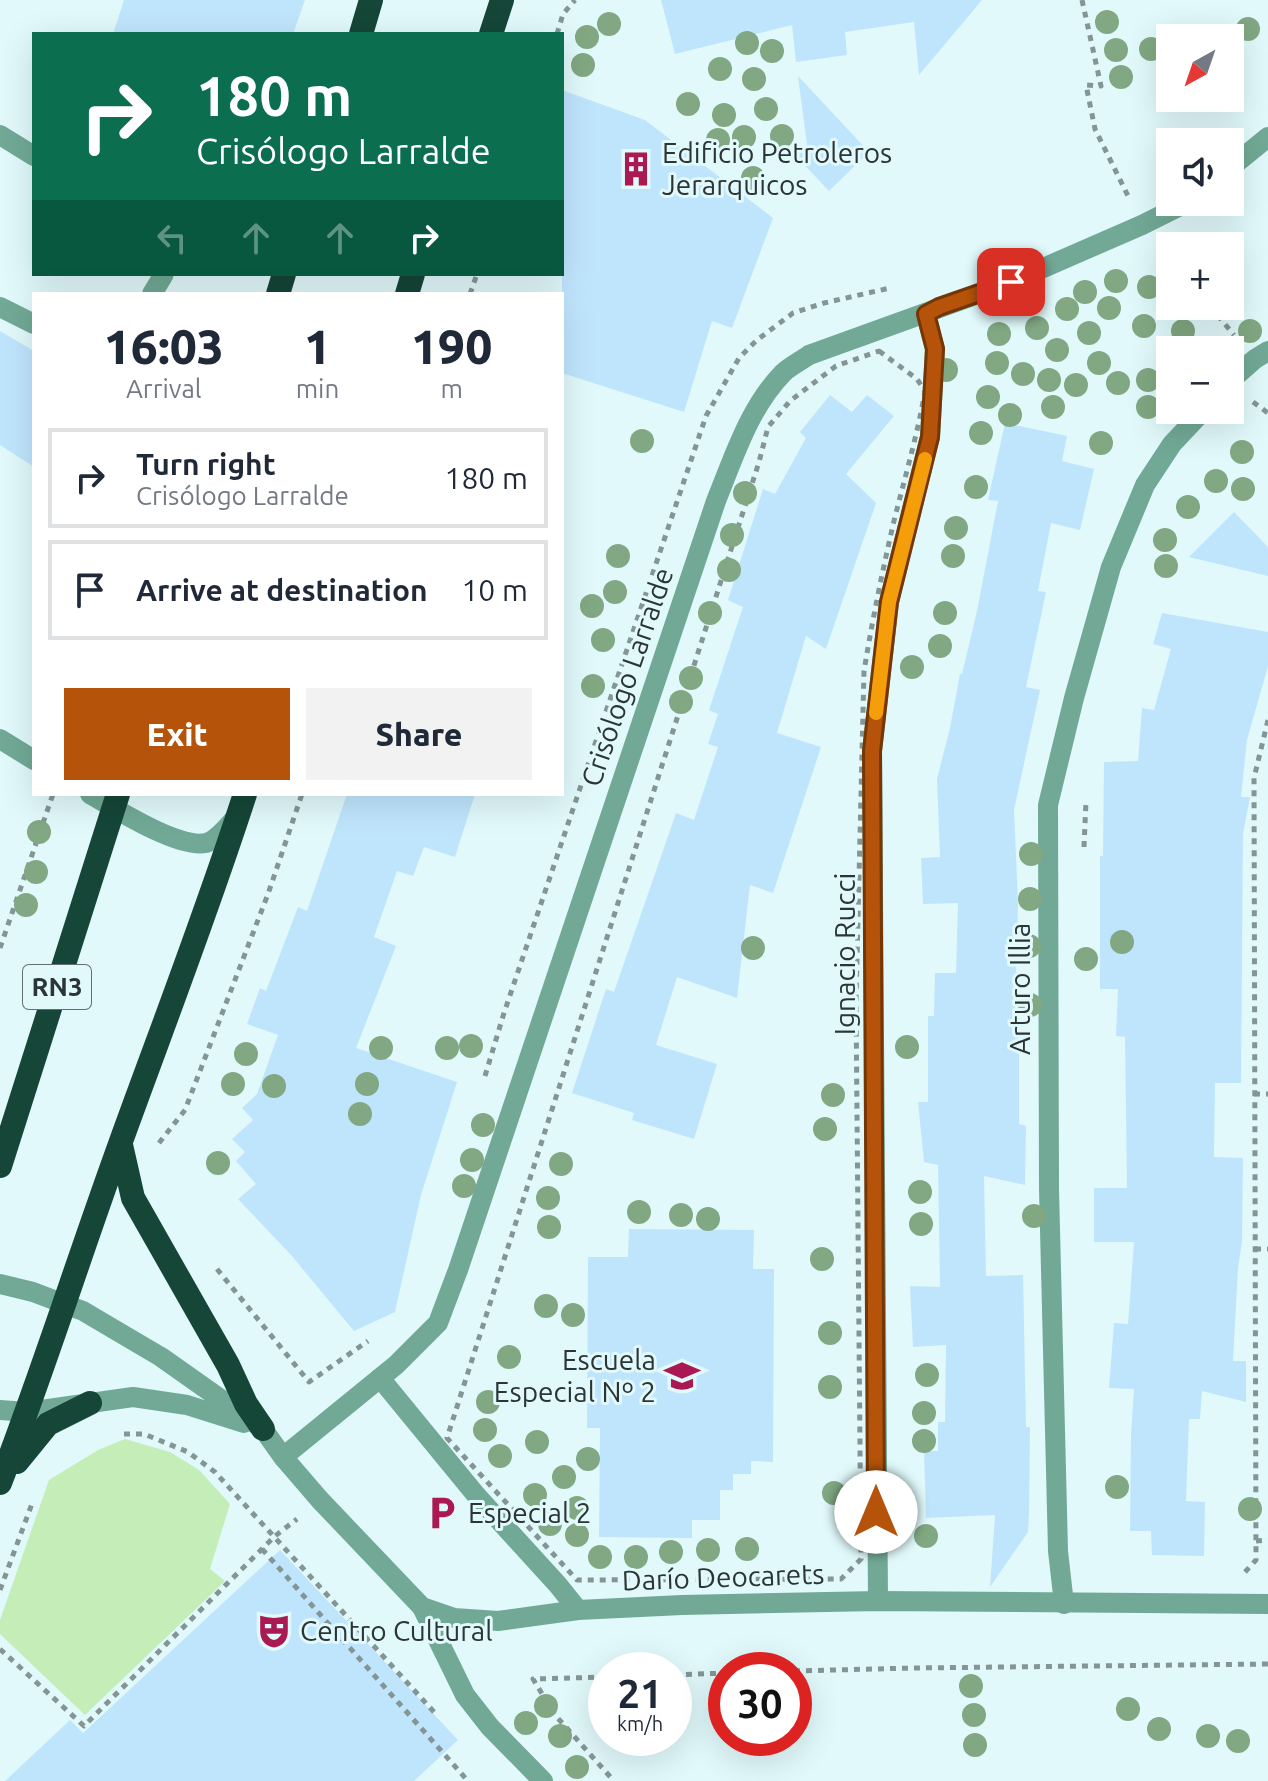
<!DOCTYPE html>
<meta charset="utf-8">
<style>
body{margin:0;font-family:Ubuntu,sans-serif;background:#f2f2f3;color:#1f2937;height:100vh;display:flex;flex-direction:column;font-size:30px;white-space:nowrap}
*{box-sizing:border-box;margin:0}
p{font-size:26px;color:#747a83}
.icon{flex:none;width:44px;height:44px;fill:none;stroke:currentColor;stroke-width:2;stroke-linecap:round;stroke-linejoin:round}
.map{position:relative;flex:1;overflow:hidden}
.panel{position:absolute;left:32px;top:292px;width:532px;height:504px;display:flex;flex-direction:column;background:#fff;border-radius:0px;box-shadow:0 8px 32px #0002}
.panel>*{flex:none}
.top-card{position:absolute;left:32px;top:32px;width:532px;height:244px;border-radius:0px;box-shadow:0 8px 32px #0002;background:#0b6e4f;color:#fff;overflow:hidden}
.needle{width:52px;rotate:220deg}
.fabs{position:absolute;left:1156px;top:24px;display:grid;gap:16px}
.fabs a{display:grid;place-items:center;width:88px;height:88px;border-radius:0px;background:#fff;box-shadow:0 8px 32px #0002;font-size:40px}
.speed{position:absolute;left:588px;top:1652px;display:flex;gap:16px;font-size:40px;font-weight:700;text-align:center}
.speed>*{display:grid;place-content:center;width:104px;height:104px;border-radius:50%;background:#fff;box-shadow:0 8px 32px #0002;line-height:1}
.speed small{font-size:20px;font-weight:400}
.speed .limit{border:12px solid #d22;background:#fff;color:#111}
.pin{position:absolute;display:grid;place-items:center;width:68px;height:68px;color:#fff;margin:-34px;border-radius:16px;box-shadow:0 4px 12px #0006}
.me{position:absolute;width:88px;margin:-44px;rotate:0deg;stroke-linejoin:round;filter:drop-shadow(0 0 6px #0008)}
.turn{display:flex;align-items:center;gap:28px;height:168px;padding:0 32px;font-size:36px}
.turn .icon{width:104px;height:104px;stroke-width:2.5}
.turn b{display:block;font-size:56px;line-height:68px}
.lanes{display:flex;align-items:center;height:76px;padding:0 32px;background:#0003;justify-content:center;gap:40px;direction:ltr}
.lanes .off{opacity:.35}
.eta{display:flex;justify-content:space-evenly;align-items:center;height:136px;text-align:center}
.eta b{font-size:48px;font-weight:800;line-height:56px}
.action{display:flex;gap:16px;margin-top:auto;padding:16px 32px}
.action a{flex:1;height:92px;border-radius:0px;background:#b45309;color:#fff;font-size:32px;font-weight:800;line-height:92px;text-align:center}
.action a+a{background:#f2f2f3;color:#1f2937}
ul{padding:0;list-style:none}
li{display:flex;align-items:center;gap:24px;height:100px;margin:0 16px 12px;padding:0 16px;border:4px solid #e0e1e3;border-radius:0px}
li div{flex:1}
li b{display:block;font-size:30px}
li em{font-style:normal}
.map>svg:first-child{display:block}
.green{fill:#c4edb7}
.building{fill:#bfe5fd}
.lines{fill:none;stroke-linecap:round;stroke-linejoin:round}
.path{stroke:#849596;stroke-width:5;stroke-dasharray:6 6;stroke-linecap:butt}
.minor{stroke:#71a996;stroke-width:20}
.highway{stroke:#154638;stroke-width:24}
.tree{fill:#81a882}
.route-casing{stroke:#753606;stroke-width:20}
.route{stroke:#b45309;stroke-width:14}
.slow{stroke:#f59e0b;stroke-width:14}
.labels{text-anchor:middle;stroke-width:6;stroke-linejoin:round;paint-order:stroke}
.shield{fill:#e1f9fb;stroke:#627071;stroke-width:2}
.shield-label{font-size:26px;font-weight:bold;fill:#2c3536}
.poi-label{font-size:28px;fill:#2c3536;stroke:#e1f9fb;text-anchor:start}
.street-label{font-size:28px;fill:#2c3536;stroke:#e1f9fb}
</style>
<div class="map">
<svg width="1268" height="1781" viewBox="0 0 1268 1781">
<rect width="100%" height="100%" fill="#e1f9fb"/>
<!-- green -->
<path class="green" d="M125,1439L170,1452L199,1470L230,1504L210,1569L225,1581L85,1715L0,1634V1620L49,1480L98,1450Z"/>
<!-- building -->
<g class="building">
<path d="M124,0H305L293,34H113Z"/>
<path d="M661,0H982L919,75L914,22L845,32L847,55L796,62L792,25L675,54Z"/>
<path d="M798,76L869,152L829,191L796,156L807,145Z"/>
<path d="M562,90L645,120L773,218L732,328L712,321L684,412L562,373Z"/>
<path d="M0,331L34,351V467L0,445Z"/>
<path d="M830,395L852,412L867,395L894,416L846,474L876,503L826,649L806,636L777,733L821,747L773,893L750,885L737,998L677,977L656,1045L717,1064L694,1139L632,1120L634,1113L572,1093L606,989L614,992L676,813L694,820L718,747L708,744L718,714L709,710L743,607L728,600L763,489L775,494L806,438L800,432Z"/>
<path d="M1005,423L1067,436L1062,461L1094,469L1080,530L1051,523L1038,591L1046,592L1026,687L1040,690L1014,810L1018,903L1015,1016H1019V1124L1026,1126L1025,1185L984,1176L986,1276L1023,1275L1026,1427H1030L1029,1514L1028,1532L990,1587L995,1515L926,1518L924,1451H938V1422H945L946,1345L913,1347L910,1286L940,1287L938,1165L924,1162L918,1102H928V1016H934L935,973H956L958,903L923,904L921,858L940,857L937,779L950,728L960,674H962L977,611L998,501L988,500Z"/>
<path d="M1234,512L1268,547V576L1189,557Z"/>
<path d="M1162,613L1268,632V666L1247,740L1241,797H1250L1243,834L1241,1083H1215L1214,1157L1243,1158L1242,1242L1238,1268L1233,1361H1246V1402L1202,1391L1200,1419H1189L1186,1501L1205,1502L1204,1556L1152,1555L1151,1531H1130L1131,1434L1134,1389L1109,1388L1114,1323L1128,1324L1134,1242H1094V1188H1127L1125,1037L1116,1036L1118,989H1100V856H1103L1104,762L1138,761L1142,708L1154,710L1171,649L1153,644Z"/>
<path d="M347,794H475L455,857L424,847L413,876L397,871L374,937L396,946L356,1048L457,1082L421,1195L395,1312L354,1331L291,1255L238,1199L256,1184L236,1161L245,1152L232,1139L253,1120L242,1108L257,1094L278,1035L247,1024L260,988L266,991L298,907L307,911Z"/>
<path d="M629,1229L754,1230L753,1269H774L773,1462L751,1461V1474H733V1490H720V1520H692V1538L599,1537L600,1428H587L588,1257H628Z"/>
<path d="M280,1550L458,1740L414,1781H5L70,1720L83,1733Z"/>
</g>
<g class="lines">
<!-- path -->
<g class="path">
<path d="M1082,0L1101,86L1086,85L1095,129L1129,198"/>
<path d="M557,34L563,14L575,0"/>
<path d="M470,294L477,274"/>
<path d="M1210,306L1234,335"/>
<path d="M879,351L917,379L925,391C917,437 904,480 893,525C882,573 872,622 864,671L856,1002L861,1559L841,1579L577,1580L447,1438L759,462L768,427L790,401L836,366Z"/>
<path d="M1253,402L1268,413"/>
<path d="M1084,847L1086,801"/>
<path d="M0,948L53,794"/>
<path d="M485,1076L504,1013L706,416L739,358L757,340L793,313L824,303L890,288"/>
<path d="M1254,1094H1268"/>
<path d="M159,1143L185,1110L268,894L302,794"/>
<path d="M1255,1249H1268"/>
<path d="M217,1269L309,1382L368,1341"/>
<path d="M124,1434H144L188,1452L215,1472L434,1712"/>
<path d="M1256,1541L1268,1540"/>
<path d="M262,1549L468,1781"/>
<path d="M1245,1572L1256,1560L1254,778L1268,720"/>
<path d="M0,1590L33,1501"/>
<path d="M0,1649L84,1726L275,1536L297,1519"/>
<path d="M794,1671L914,1668L1268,1664"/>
<path d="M674,1675L726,1673"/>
<path d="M606,1677L533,1679L555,1715L614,1781"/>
</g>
<!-- minor -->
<g class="minor">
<path d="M0,135L34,156"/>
<path d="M1230,168L1268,137"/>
<path d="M152,294L164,274"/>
<path d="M0,307L34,324"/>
<path d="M1230,381L1255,359L1268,351"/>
<path d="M0,739L34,760"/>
<path d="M90,794C114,808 178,849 206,843C218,840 230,823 239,814"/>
<path d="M0,1284L33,1292L83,1311L161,1357L263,1429L283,1457L320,1500L422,1607L454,1618L498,1621L578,1610L682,1605L878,1601L1268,1604"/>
<path d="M380,1378L476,1495L558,1585L578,1610"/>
<path d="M0,1410L27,1412L133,1397L187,1405L244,1423"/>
<path d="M283,1457L396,1365L438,1323L458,1270L716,501C734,457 749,408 783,373C790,366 801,361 809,355L1011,282L1142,225L1188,202"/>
<path d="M878,1601L872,751L889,602L930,437L935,349L926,314"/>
<path d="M1064,1604L1058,1551L1049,1189L1048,805L1074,698L1111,567L1145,485L1172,444L1204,410"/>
<path d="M422,1607L465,1695L490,1727L543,1781"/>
</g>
<!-- highway -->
<g class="highway">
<path d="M361,34L371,0"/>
<path d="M491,34L502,0"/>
<path d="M278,294L284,274"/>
<path d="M407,294L413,274"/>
<path d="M121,1145L133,1198L228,1365L246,1404L263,1429"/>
<path d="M0,1166L118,794"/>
<path d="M17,1462L48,1424L90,1403"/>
<path d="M0,1483C43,1371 79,1257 120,1144C162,1028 207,912 245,794"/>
</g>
</g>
<!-- trees -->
<g class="tree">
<circle cx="1107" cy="22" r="12"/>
<circle cx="609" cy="24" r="12"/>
<circle cx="1248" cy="29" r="12"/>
<circle cx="587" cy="37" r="12"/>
<circle cx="747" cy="43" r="12"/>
<circle cx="1151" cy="49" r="12"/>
<circle cx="1116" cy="50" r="12"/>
<circle cx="772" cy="51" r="12"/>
<circle cx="583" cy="65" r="12"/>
<circle cx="720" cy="69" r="12"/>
<circle cx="1121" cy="77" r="12"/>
<circle cx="754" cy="79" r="12"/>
<circle cx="688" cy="104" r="12"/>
<circle cx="766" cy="109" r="12"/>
<circle cx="724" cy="115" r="12"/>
<circle cx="782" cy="136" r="12"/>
<circle cx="744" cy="137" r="12"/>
<circle cx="718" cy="140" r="12"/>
<circle cx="753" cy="178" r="12"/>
<circle cx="1116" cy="281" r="12"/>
<circle cx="1149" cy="287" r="12"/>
<circle cx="1085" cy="292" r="12"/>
<circle cx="1109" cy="308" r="12"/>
<circle cx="1067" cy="309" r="12"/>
<circle cx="1144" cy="326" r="12"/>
<circle cx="1037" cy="328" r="12"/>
<circle cx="1183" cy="331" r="12"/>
<circle cx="1250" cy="331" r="12"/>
<circle cx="1089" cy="333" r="12"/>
<circle cx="999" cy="334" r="12"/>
<circle cx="1057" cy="350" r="12"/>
<circle cx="997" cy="363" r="12"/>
<circle cx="1099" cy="363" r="12"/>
<circle cx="946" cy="370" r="12"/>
<circle cx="1023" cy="374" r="12"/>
<circle cx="1049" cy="380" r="12"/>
<circle cx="1148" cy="380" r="12"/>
<circle cx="1118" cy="383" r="12"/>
<circle cx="1076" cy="385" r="12"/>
<circle cx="988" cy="397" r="12"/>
<circle cx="1053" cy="407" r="12"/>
<circle cx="1148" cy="407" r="12"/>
<circle cx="1010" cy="415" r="12"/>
<circle cx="981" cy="433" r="12"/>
<circle cx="642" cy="441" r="12"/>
<circle cx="1101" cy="443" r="12"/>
<circle cx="1242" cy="452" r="12"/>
<circle cx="1216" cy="481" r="12"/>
<circle cx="976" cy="487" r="12"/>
<circle cx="1243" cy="489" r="12"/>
<circle cx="745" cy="493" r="12"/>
<circle cx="1188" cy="507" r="12"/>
<circle cx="956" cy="528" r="12"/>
<circle cx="732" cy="535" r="12"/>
<circle cx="1165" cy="540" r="12"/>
<circle cx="618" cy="556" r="12"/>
<circle cx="953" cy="556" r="12"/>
<circle cx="1166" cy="566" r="12"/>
<circle cx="729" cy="570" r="12"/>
<circle cx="615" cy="592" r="12"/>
<circle cx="592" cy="606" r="12"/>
<circle cx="710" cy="613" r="12"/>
<circle cx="945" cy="613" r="12"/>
<circle cx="603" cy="640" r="12"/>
<circle cx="940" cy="646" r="12"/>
<circle cx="912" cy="667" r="12"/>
<circle cx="691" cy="678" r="12"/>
<circle cx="593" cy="686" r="12"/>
<circle cx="681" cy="702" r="12"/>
<circle cx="39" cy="832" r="12"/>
<circle cx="1031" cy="854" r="12"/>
<circle cx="36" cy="872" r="12"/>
<circle cx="1030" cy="899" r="12"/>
<circle cx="26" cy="905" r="12"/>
<circle cx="1122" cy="942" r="12"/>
<circle cx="1029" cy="946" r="12"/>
<circle cx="753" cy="948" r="12"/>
<circle cx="1086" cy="959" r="12"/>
<circle cx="1030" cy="1005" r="12"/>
<circle cx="471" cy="1046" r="12"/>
<circle cx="907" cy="1047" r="12"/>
<circle cx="381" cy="1048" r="12"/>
<circle cx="447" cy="1048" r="12"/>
<circle cx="246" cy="1054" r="12"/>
<circle cx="233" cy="1084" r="12"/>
<circle cx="367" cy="1084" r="12"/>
<circle cx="274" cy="1086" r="12"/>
<circle cx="833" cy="1095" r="12"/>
<circle cx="360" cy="1114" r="12"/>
<circle cx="483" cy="1125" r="12"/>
<circle cx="825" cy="1129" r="12"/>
<circle cx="472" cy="1160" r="12"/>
<circle cx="218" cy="1163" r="12"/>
<circle cx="561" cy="1164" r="12"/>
<circle cx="464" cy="1186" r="12"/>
<circle cx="920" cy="1192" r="12"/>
<circle cx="548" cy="1198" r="12"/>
<circle cx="639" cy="1212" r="12"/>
<circle cx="681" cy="1215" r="12"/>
<circle cx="1034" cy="1216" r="12"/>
<circle cx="708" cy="1219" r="12"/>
<circle cx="921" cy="1224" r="12"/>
<circle cx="549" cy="1227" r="12"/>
<circle cx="822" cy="1259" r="12"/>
<circle cx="546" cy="1306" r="12"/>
<circle cx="573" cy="1315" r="12"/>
<circle cx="830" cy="1333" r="12"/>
<circle cx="509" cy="1357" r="12"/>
<circle cx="927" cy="1375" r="12"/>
<circle cx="830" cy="1387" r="12"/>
<circle cx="488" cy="1402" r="12"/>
<circle cx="924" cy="1413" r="12"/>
<circle cx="485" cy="1430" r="12"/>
<circle cx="924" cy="1441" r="12"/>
<circle cx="537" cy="1442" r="12"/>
<circle cx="500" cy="1456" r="12"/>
<circle cx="588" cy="1459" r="12"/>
<circle cx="564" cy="1477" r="12"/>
<circle cx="1117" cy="1487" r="12"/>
<circle cx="834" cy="1493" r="12"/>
<circle cx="535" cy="1495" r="12"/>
<circle cx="577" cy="1508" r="12"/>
<circle cx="1250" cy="1509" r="12"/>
<circle cx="550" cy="1524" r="12"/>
<circle cx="577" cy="1535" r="12"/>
<circle cx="926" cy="1536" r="12"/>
<circle cx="747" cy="1549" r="12"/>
<circle cx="708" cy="1550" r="12"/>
<circle cx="671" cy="1552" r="12"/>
<circle cx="600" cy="1557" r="12"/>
<circle cx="636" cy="1557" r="12"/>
<circle cx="971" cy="1686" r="12"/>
<circle cx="546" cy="1706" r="12"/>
<circle cx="1128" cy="1709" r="12"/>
<circle cx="974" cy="1715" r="12"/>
<circle cx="526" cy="1723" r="12"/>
<circle cx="1159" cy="1729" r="12"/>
<circle cx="560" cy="1736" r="12"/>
<circle cx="1208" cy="1736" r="12"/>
<circle cx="1238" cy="1741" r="12"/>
<circle cx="975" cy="1745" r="12"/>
<circle cx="577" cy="1767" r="12"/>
</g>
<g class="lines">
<!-- route casing -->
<g class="route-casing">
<path id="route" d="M876,1512L872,751L889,602L930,437L935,349L926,314L939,307L1011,282"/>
</g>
<!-- route -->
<use href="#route" class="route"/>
<!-- slow -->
<path class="slow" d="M876,713L889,602L925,459"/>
</g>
<!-- icons -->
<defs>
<g id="building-bare" transform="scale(2.76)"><path d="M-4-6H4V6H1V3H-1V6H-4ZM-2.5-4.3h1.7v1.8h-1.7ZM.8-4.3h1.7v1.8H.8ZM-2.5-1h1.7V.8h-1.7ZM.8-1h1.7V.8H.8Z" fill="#aa1951" stroke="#e1f9fb" stroke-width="2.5" paint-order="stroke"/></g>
<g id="school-bare" transform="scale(2.76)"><path d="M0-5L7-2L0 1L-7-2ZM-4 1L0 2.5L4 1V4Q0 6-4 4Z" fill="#aa1951" stroke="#e1f9fb" stroke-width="2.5" paint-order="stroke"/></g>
<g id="parking-bare" transform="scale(2.76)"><path d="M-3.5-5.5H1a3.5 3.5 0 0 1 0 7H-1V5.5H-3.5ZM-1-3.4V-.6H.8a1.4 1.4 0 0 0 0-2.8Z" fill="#aa1951" stroke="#e1f9fb" stroke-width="2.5" paint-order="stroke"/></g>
<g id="theatre-bare" transform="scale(2.76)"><path d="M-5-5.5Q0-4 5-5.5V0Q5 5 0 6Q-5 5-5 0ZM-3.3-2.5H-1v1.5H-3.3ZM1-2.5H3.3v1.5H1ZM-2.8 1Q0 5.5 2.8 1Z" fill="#aa1951" stroke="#e1f9fb" stroke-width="2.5" paint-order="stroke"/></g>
</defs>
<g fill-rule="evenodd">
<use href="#building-bare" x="636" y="169"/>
<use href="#school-bare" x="682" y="1376"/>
<use href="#parking-bare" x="442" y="1513"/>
<use href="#theatre-bare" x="274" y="1631"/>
</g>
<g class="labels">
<!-- shield labels -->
<rect class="shield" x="23" y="965" width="68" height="44" rx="6"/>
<g class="shield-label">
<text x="57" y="996">RN3</text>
</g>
<!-- poi labels -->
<g class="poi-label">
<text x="662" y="163">Edificio Petroleros<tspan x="662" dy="32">Jerarquicos</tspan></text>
<text x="656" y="1370" text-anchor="end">Escuela<tspan x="656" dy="32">Especial Nº 2</tspan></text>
<text x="468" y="1523">Especial 2</text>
<text x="300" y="1641">Centro Cultural</text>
</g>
<!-- street labels -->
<g class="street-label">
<text transform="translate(627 677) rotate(-71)" y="10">Crisólogo Larralde</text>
<text transform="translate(845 954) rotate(-90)" y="10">Ignacio Rucci</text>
<text transform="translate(1020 989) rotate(-90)" y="10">Arturo Illia</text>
<text transform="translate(723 1577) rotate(-2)" y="10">Darío Deocarets</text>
</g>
</g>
</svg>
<div class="fabs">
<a><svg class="needle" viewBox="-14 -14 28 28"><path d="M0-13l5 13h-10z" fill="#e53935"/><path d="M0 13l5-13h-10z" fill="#747a83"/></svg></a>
<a><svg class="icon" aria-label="sound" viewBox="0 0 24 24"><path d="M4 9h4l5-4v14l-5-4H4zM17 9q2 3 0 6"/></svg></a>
<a>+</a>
<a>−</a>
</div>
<div class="speed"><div>21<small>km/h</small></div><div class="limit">30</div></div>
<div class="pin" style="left:1011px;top:282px;background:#d93025"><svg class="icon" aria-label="arrive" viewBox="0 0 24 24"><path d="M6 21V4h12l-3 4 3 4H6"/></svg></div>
<svg class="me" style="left:876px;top:1512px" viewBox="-20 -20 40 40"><circle r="19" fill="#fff"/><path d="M0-13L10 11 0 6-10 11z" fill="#b45309"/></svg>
<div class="top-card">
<div class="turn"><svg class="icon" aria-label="right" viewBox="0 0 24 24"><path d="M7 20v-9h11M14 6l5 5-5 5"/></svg><div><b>180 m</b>Crisólogo Larralde</div></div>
<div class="lanes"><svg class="icon off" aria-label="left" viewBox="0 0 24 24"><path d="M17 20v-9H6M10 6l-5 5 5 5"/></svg><svg class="icon off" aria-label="ahead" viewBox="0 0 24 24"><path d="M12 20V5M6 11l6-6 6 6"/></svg><svg class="icon off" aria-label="ahead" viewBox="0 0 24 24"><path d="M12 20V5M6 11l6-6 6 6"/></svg><svg class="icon" aria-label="right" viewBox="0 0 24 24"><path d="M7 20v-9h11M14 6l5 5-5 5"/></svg></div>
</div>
<section class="panel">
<div class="eta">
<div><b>16:03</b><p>Arrival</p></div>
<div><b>1</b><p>min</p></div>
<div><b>190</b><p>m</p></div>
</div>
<ul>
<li><svg class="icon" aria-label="right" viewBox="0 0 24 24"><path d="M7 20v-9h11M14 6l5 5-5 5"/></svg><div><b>Turn right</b><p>Crisólogo Larralde</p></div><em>180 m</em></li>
<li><svg class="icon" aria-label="arrive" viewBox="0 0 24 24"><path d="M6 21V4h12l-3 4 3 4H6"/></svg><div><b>Arrive at destination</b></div><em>10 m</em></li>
</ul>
<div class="action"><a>Exit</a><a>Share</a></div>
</section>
</div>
